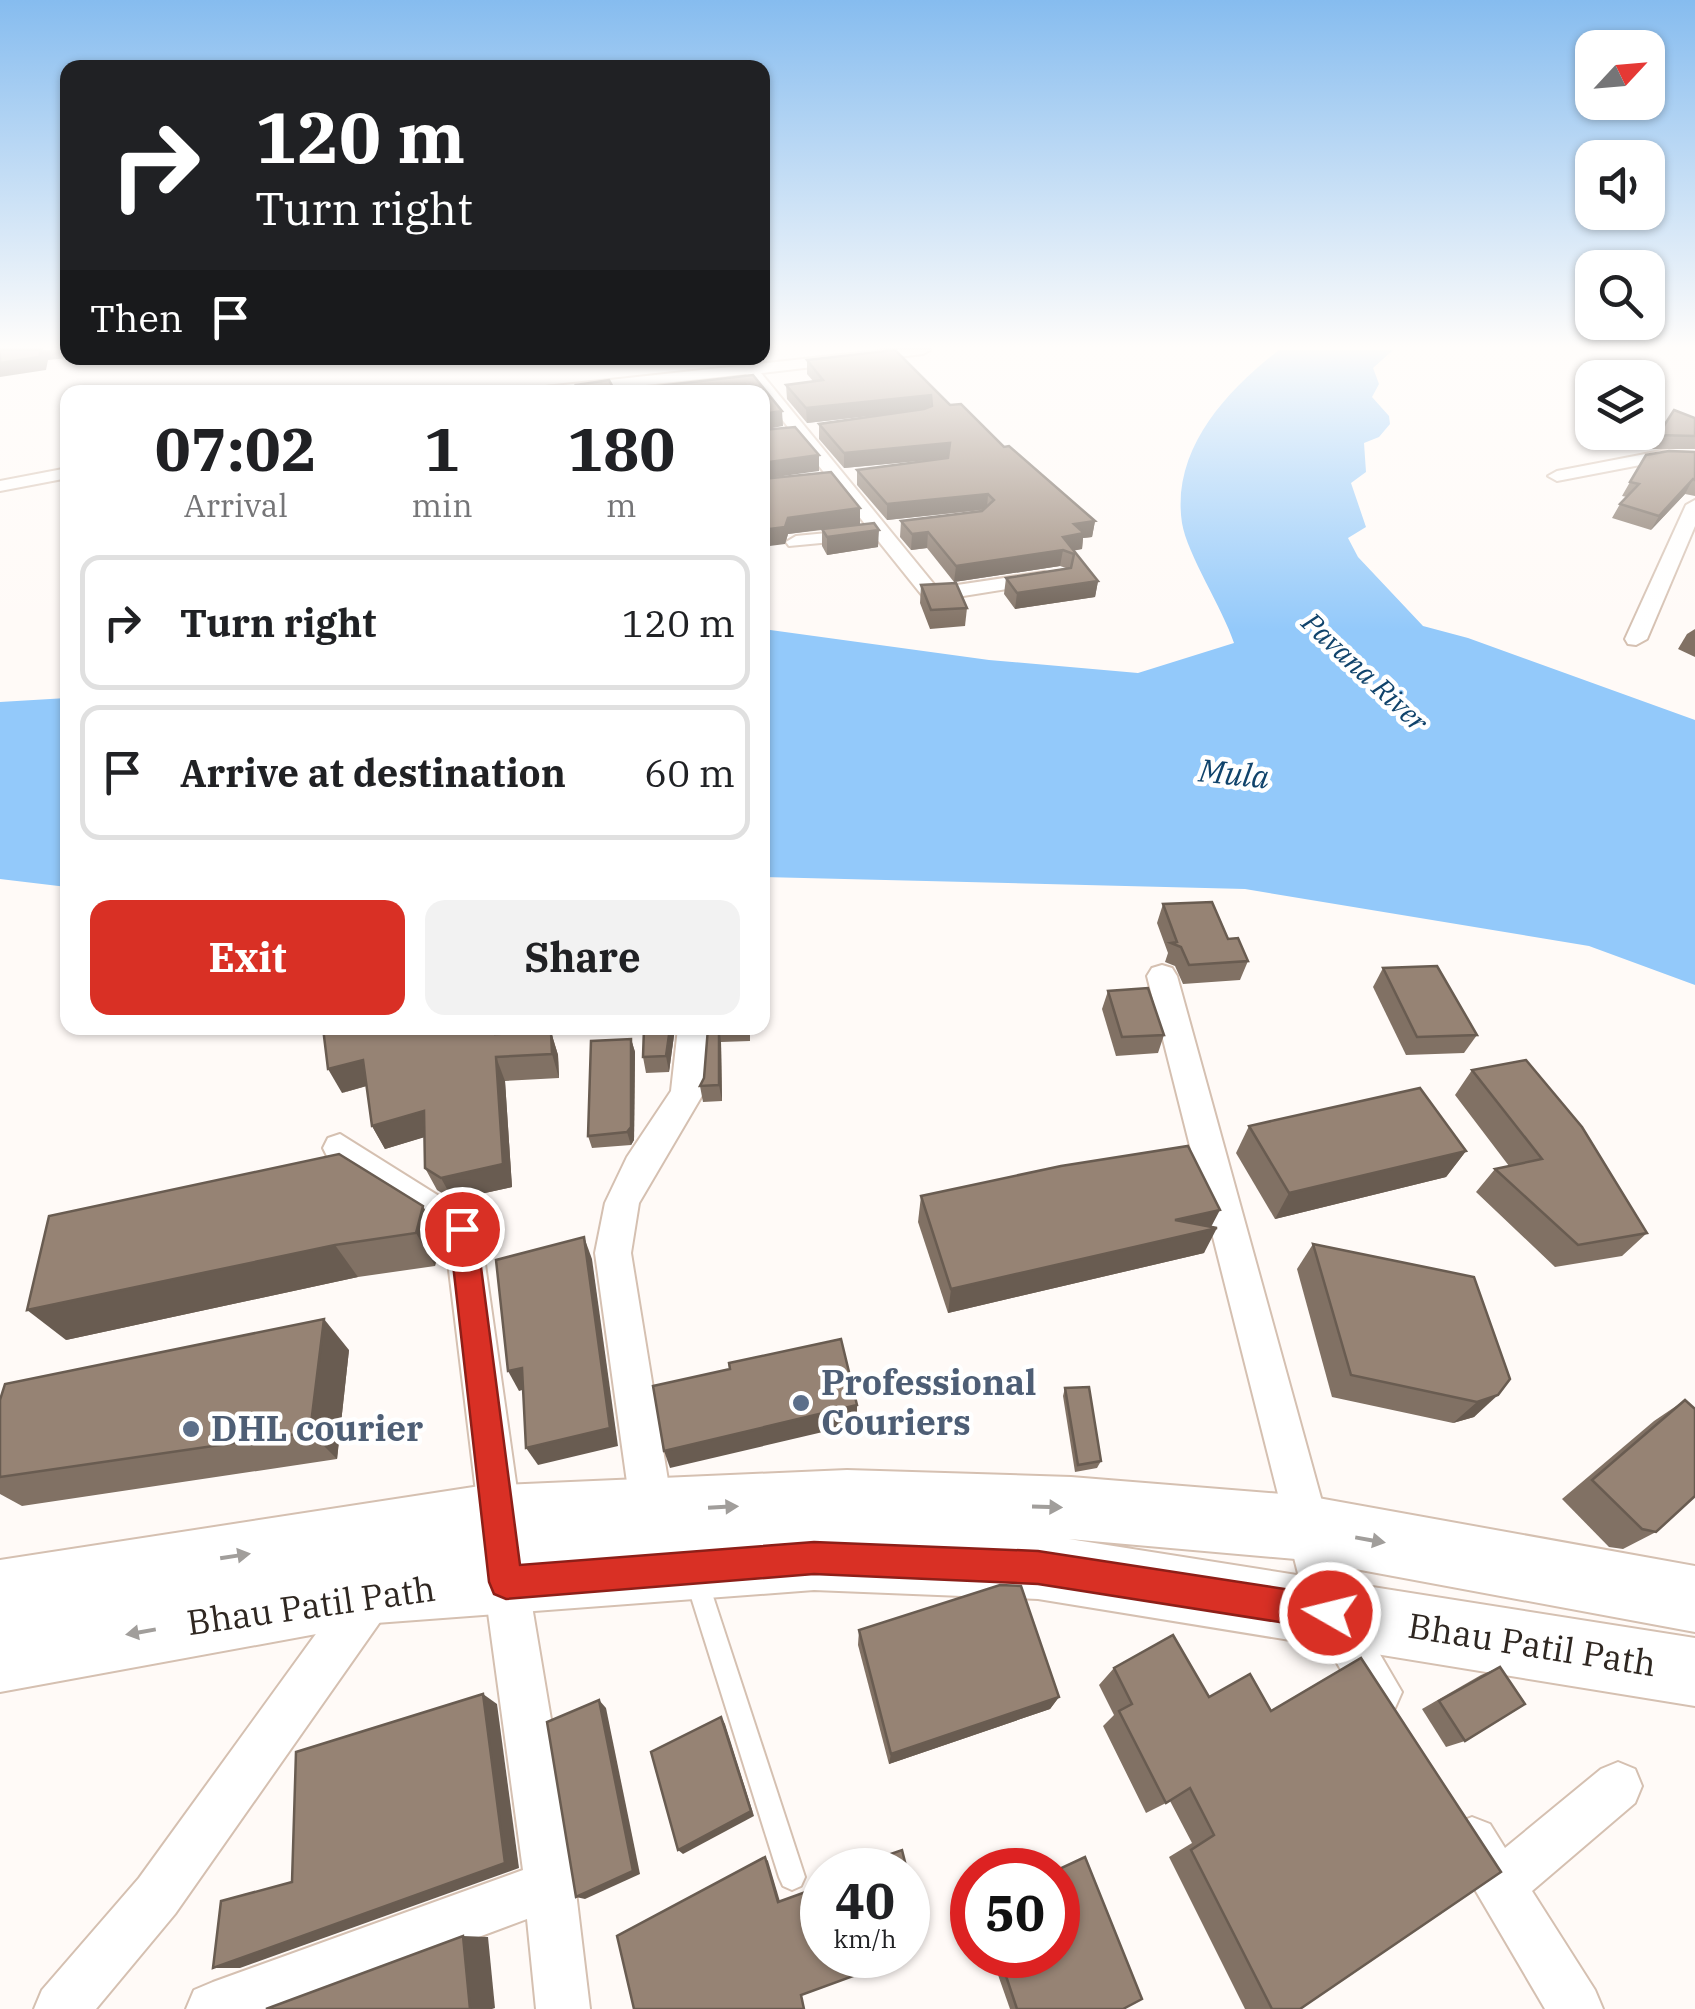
<!DOCTYPE html>
<style>
body{margin:0;font-family:"IBM Plex Serif",serif;background:#f2f2f2;color:#202124;height:100vh;display:flex;flex-direction:column;font-size:38px;white-space:nowrap}
*{box-sizing:border-box;margin:0}
p{font-size:32px;color:#757577}
.icon{flex:none;width:55px;height:55px;fill:none;stroke:currentColor;stroke-width:2;stroke-linecap:round;stroke-linejoin:round}
.map{position:relative;flex:1;overflow:hidden}
.sheet{position:absolute;left:60px;top:385px;width:710px;height:650px;display:flex;flex-direction:column;background:#fff;border-radius:20px;box-shadow:0 2px 8px #0004}
.sheet>*{flex:none}
.hud{position:absolute;left:60px;top:60px;width:710px;height:305px;border-radius:20px;box-shadow:0 2px 8px #0004;background:#202124;color:#fff;overflow:hidden}
.needle{width:65px;rotate:64deg}
.controls{position:absolute;left:1575px;top:30px;display:grid;gap:20px}
.controls a{display:grid;place-items:center;width:90px;height:90px;border-radius:20px;background:#fff;box-shadow:0 2px 8px #0004;font-size:50px}
.speed{position:absolute;left:800px;top:1848px;display:flex;gap:20px;font-size:50px;font-weight:700;text-align:center}
.speed>*{display:grid;place-content:center;width:130px;height:130px;border-radius:50%;background:#fff;box-shadow:0 2px 8px #0004;line-height:1}
.speed small{font-size:25px;font-weight:400}
.speed .limit{border:15px solid #d22;background:#fff;color:#111}
.pin{position:absolute;display:grid;place-items:center;width:85px;height:85px;color:#fff;margin:-42px;border:5px solid #fff;border-radius:50%;box-shadow:0 2px 10px #0007}
.me{position:absolute;width:110px;margin:-55px;rotate:278deg;stroke-linejoin:round;filter:drop-shadow(0 0 8px #0008)}
.turn{display:flex;align-items:center;gap:35px;height:210px;padding:0 30px;font-size:45px}
.turn .icon{width:130px;height:130px;stroke-width:2.5}
.turn b{display:block;font-size:70px;line-height:85px}
.then{display:flex;align-items:center;height:95px;padding:0 30px;background:#0003;gap:20px;font-size:38px}
.eta{display:flex;justify-content:space-evenly;align-items:center;height:170px;text-align:center}
.eta b{font-size:60px;font-weight:800;line-height:70px}
.action{display:flex;gap:20px;margin-top:auto;padding:20px 30px}
.action a{flex:1;height:115px;border-radius:20px;background:#d93025;color:#fff;font-size:40px;font-weight:800;line-height:115px;text-align:center}
.action a+a{background:#f2f2f2;color:#202124}
ul{padding:0;list-style:none}
li{display:flex;align-items:center;gap:30px;height:135px;margin:0 20px 15px;padding:0 10px;border:5px solid #e0e0e0;border-radius:20px}
li div{flex:1}
li b{display:block;font-size:38px}
li em{font-style:normal}
.map>svg:first-child{display:block}
.water{fill:#93c9fa}
.lines{fill:none;stroke-linecap:round;stroke-linejoin:round}
.lane-casing{stroke:#d5c0b1;stroke-width:4}
.street-casing{stroke:#d5c0b1;stroke-width:4}
.secondary-casing{stroke:#d5c0b1;stroke-width:4}
.lane{fill:#fff;fill-rule:evenodd}
.street{fill:#fff;fill-rule:evenodd}
.secondary{fill:#fff;fill-rule:evenodd}
.wall{fill:#817164}
.shaded-wall{fill:#695c51}
.building{fill:#968374;stroke:#695c51;stroke-width:2.5}
.oneway{fill:#a19e9b}
.route{fill:#d93025;stroke:#8d1f18;stroke-width:2.5}
.service-dot{fill:#5c6f8a;stroke:#fff;stroke-width:4}
.labels{text-anchor:middle;stroke-width:9;stroke-linejoin:round;paint-order:stroke}
.far-water-label{font-size:28px;font-style:italic;fill:#10436b;stroke:#fff}
.water-label{font-size:32px;font-style:italic;fill:#10436b;stroke:#fff}
.near-service-label{font-size:35px;font-weight:bold;fill:#4e5e75;stroke:#fff;text-anchor:start}
.near-street-label{font-size:35px;fill:#2f2721;stroke:#fff}
</style>
<div class="map">
<svg width="1695" height="2009" viewBox="0 0 1695 2009">
<rect width="100%" height="100%" fill="#fffaf7"/>
<!-- water -->
<g class="water">
<path d="M1279,350H1393L1373,368L1379,384L1372,397L1389,416L1390,424L1379,437L1364,443L1366,472L1351,483L1366,527L1348,538L1358,557L1423,626L1468,638L1695,720V985L1589,946L1245,889L763,877V629L989,660L1138,673L1234,643C1223,609 1187,554 1182,523C1171,450 1226,391 1279,350Z"/>
<path d="M67,698V887L0,879V702Z"/>
</g>
<g class="lines">
<!-- lane casing -->
<g class="lane-casing">
<path id="lane" d="M697,1570L705,1573L708,1581L805,1877L801,1886L792,1890L783,1886L779,1877L686,1581L689,1573Z"/>
</g>
<!-- street casing -->
<g class="street-casing">
<g id="street">
<path d="M887,350H930L923,354L761,373L937,588L1044,572L1051,574V582L932,601L925,599L872,533L863,539L789,546L786,542L796,536L869,529L746,374L582,392H537L545,387Z"/>
<path d="M1661,451L1695,453V463L1661,461L1557,481L1548,476L1557,471Z"/>
<path d="M68,468V478L0,491V481Z"/>
<path d="M1695,500V526L1647,639L1636,645L1628,644L1625,639L1686,505Z"/>
<path d="M1162,965L1172,968L1177,976L1350,1603L1402,1692L1395,1708L1379,1715L1363,1708L1308,1613L1147,976L1152,968Z"/>
<path d="M678,1028H708L703,1094L639,1203L631,1253L673,1511L667,1526L652,1532L637,1526L631,1511L595,1253L605,1203L627,1157L671,1091Z"/>
<path d="M340,1134L474,1218L480,1229L522,1525L516,1540L501,1546L486,1540L480,1525L445,1237L328,1158L323,1148L328,1138Z"/>
<path d="M505,1554L520,1561L527,1576L566,1809L590,2009H536L527,1919L286,2009H186L194,1990L213,1982L523,1870L483,1576L490,1561Z"/>
<path d="M371,1574L387,1580L393,1596L387,1612L175,1914L96,2009H34L42,1990L139,1878L355,1580Z"/>
<path d="M1618,1762L1635,1769L1642,1786L1635,1803L1532,1891L1595,1990L1603,2009H1545L1447,1842L1454,1824L1472,1817L1490,1824L1505,1848L1601,1769Z"/>
</g>
</g>
<!-- secondary casing -->
<g class="secondary-casing">
<path id="secondary" d="M847,1470L1071,1477L1307,1496L1695,1566V1632L1307,1560L1069,1539L1695,1638V1706L1038,1599L814,1590L376,1623L0,1692V1560L480,1486Z"/>
</g>
<!-- lane -->
<use href="#lane" class="lane"/>
<!-- street -->
<use href="#street" class="street"/>
<!-- secondary -->
<use href="#secondary" class="secondary"/>
</g>
<!-- wall -->
<g class="wall">
<path d="M807,360L950,405L1095,521L1092,537L1083,538L1082,549L1074,550L1098,581L1095,597L1015,609L1004,594L1006,578L1066,568L1060,566L954,582L927,548L911,550L900,537L901,521L983,510L887,520L857,485V470L930,460L844,468L819,439V424L894,413L807,423L787,399L786,385L813,381L807,374Z"/>
<path d="M1695,418V449H1651L1658,435Z"/>
<path d="M1695,452V496L1685,494L1651,530L1612,518L1620,504L1627,497L1622,496L1630,482Z"/>
<path d="M762,479L860,508V524L878,547L827,555L822,546V530L788,534L785,544Z"/>
<path d="M921,585L967,608L965,626L930,629L920,603Z"/>
<path d="M1695,629V657L1678,649L1687,634Z"/>
<path d="M1163,904L1228,939L1248,961L1240,980L1183,984L1175,966L1165,962L1168,953L1157,923Z"/>
<path d="M1383,968L1477,1035L1464,1053L1406,1055L1373,987Z"/>
<path d="M1108,991L1164,1035L1158,1053L1116,1056L1102,1009Z"/>
<path d="M644,1028H675L669,1072L646,1073L643,1057Z"/>
<path d="M708,1028H750V1041L721,1042L722,1101L703,1102L700,1086L704,1078Z"/>
<path d="M551,1032L558,1055L559,1078L505,1081L512,1187L453,1200L437,1190L425,1168L424,1137L385,1149L372,1126L367,1086L342,1093L501,1034Z"/>
<path d="M631,1039L635,1052L634,1140L631,1145L592,1148L588,1136Z"/>
<path d="M1472,1070L1647,1233L1622,1256L1555,1267L1476,1192L1495,1169L1509,1166L1455,1095Z"/>
<path d="M1249,1126L1466,1151L1446,1177L1275,1219L1236,1153Z"/>
<path d="M339,1154L441,1239L435,1266L358,1277L66,1340Z"/>
<path d="M921,1196L1211,1227L1204,1253L948,1313L918,1222Z"/>
<path d="M1313,1244L1510,1379L1474,1417L1453,1423L1332,1397L1297,1269Z"/>
<path d="M349,1350L337,1459L22,1506L0,1494V1400Z"/>
<path d="M1065,1388L1101,1461L1097,1468L1075,1472L1063,1396Z"/>
<path d="M1685,1400L1656,1532L1623,1549L1609,1547L1562,1499L1654,1421Z"/>
<path d="M859,1630L1059,1697L1050,1709L889,1764L858,1645Z"/>
<path d="M1173,1635L1300,2009H1245L1169,1857L1192,1843L1170,1801L1146,1813L1103,1726L1114,1715L1099,1685L1114,1668Z"/>
<path d="M1500,1667L1465,1741L1446,1747L1422,1709L1481,1675Z"/>
<path d="M991,1955H1058L1123,2009H1010Z"/>
</g>
<!-- shaded-wall -->
<g class="shaded-wall">
<path d="M41,350H68V358L48,360L46,370L0,377V363Z"/>
<path d="M931,395L930,409L807,423L806,408Z"/>
<path d="M782,411L783,426L762,430V414Z"/>
<path d="M950,443L948,458L844,468V453Z"/>
<path d="M819,455V471L762,479V463Z"/>
<path d="M1693,479L1685,494L1651,530L1659,516Z"/>
<path d="M988,494L987,509L887,520V504Z"/>
<path d="M860,508V524L788,534L785,544L762,547V530L788,518Z"/>
<path d="M1095,521L1092,537L1083,538L1082,549L1067,552L1063,550L1060,566L954,582L956,566L1074,524Z"/>
<path d="M879,530L878,547L827,555V537Z"/>
<path d="M928,532L927,548L911,550L912,534Z"/>
<path d="M1098,581L1095,597L1015,609L1017,593Z"/>
<path d="M494,1028H501L504,1058L495,1034Z"/>
<path d="M670,1028H675L669,1072L666,1056Z"/>
<path d="M719,1028L721,1042L722,1101L719,1085Z"/>
<path d="M551,1032L558,1055L559,1078L552,1054Z"/>
<path d="M631,1039L635,1052L634,1140L631,1145L627,1132Z"/>
<path d="M496,1057L505,1081L512,1187L453,1200L441,1178Z"/>
<path d="M363,1060L376,1083L342,1093L328,1069Z"/>
<path d="M424,1111L435,1134L385,1149L372,1126Z"/>
<path d="M1466,1151L1446,1177L1275,1219L1289,1193Z"/>
<path d="M423,1206L441,1239L435,1266L416,1233Z"/>
<path d="M1220,1210L1210,1229L1217,1228L1204,1253L948,1313L951,1289L1175,1220Z"/>
<path d="M584,1237L592,1259L618,1446L538,1465L526,1448Z"/>
<path d="M335,1245L358,1277L66,1340L27,1310Z"/>
<path d="M324,1319L349,1350L337,1459L310,1432Z"/>
<path d="M522,1368L532,1387L519,1391L508,1371Z"/>
<path d="M1498,1395L1474,1417L1453,1423L1477,1402Z"/>
<path d="M857,1405V1424L670,1468L664,1451Z"/>
<path d="M483,1694L497,1704L519,1868L240,1968H213Z"/>
<path d="M1059,1697L1050,1709L889,1764L891,1754Z"/>
<path d="M599,1700L606,1708L640,1874L585,1899L576,1897Z"/>
<path d="M721,1717L725,1724L754,1816L683,1854L678,1850Z"/>
<path d="M765,1857L768,1861L781,1905L778,1902Z"/>
<path d="M463,1936L488,1937L495,2008L492,2009H470Z"/>
</g>
<!-- building -->
<g class="building">
<path d="M0,350H41L39,357L0,363Z"/>
<path d="M895,350L950,405L961,404L1004,447L1009,446L1095,521L1074,524L1084,533L1063,537L1098,581L1017,593L1006,578L1071,568L1074,554L1063,550L956,566L928,532L912,534L901,521L982,511L994,500L988,494L887,504L857,470L948,458L950,443L844,453L819,424L924,409L932,406L931,395L806,408L786,385L823,380L807,360Z"/>
<path d="M753,375L782,411L762,414V392H580L576,385L609,380L615,391Z"/>
<path d="M1674,410L1695,418V436L1658,435Z"/>
<path d="M795,427L819,455L762,463V430Z"/>
<path d="M1669,451L1695,452V480L1693,479L1659,516L1620,504L1639,484L1630,482L1646,455Z"/>
<path d="M831,472L860,508L788,518L785,527L762,530V479Z"/>
<path d="M874,523L879,530L827,537L822,529Z"/>
<path d="M956,583L967,608L931,610L921,585Z"/>
<path d="M1212,902L1228,939L1238,938L1248,961L1189,965L1181,947L1171,943L1177,942L1163,904Z"/>
<path d="M1437,966L1477,1035L1417,1037L1383,968Z"/>
<path d="M1148,988L1164,1035L1122,1037L1108,991Z"/>
<path d="M323,1028H494L495,1034L551,1032L552,1054L496,1057L503,1164L441,1178L425,1168L424,1111L372,1126L363,1060L328,1069Z"/>
<path d="M644,1028H670L666,1056L643,1057Z"/>
<path d="M708,1028H719V1085L700,1086L704,1078Z"/>
<path d="M631,1039V1127L627,1132L588,1136L591,1041Z"/>
<path d="M1526,1060L1582,1127L1647,1233L1578,1245L1495,1169L1542,1159L1472,1070Z"/>
<path d="M1420,1088L1466,1151L1289,1193L1249,1126Z"/>
<path d="M1188,1146L1220,1210L1175,1220L1217,1228L951,1289L921,1196L1061,1166Z"/>
<path d="M339,1154L423,1206L416,1233L335,1245L27,1310L49,1216Z"/>
<path d="M584,1237L610,1428L526,1448L522,1368L508,1371L496,1260Z"/>
<path d="M1313,1244L1474,1277L1510,1379L1498,1395L1477,1402L1351,1375Z"/>
<path d="M324,1319L310,1432L0,1477V1400L5,1384Z"/>
<path d="M841,1339L857,1405L664,1451L653,1386L730,1369L729,1363Z"/>
<path d="M1089,1387L1101,1461L1078,1465L1065,1388Z"/>
<path d="M1685,1400L1695,1409V1496L1656,1532L1642,1529L1592,1480Z"/>
<path d="M1000,1585L1021,1586L1059,1697L891,1754L859,1630Z"/>
<path d="M1173,1635L1209,1697L1250,1674L1271,1711L1361,1658L1501,1872L1300,2009H1272L1191,1850L1214,1835L1190,1788L1166,1803L1119,1711L1132,1704L1114,1668Z"/>
<path d="M1500,1667L1525,1704L1465,1741L1439,1701Z"/>
<path d="M483,1694L505,1863L213,1968L221,1901L292,1882L296,1752Z"/>
<path d="M599,1700L633,1871L576,1897L547,1722Z"/>
<path d="M721,1717L751,1811L678,1850L651,1752Z"/>
<path d="M902,1850L907,1870H866L864,1863Z"/>
<path d="M765,1857L778,1902L822,1886V1955H876L878,1967L801,1995L804,2009H634L617,1936Z"/>
<path d="M1085,1857L1142,1999L1123,2009H1017L999,1955H1058L1057,1870Z"/>
<path d="M908,1872L923,1935L908,1940Z"/>
<path d="M463,1936L470,2009H266Z"/>
</g>
<!-- one-way arrows -->
<defs><path id="oneway-solid" d="M-6-.8H1V-3.2L6.5 0L1 3.2V.8H-6Z" transform="scale(2.5)"/></defs>
<g class="oneway">
<use href="#oneway-solid" transform="translate(723 1507) rotate(-3)"/>
<use href="#oneway-solid" transform="translate(1047 1507) rotate(2)"/>
<use href="#oneway-solid" transform="translate(1370 1540) rotate(10)"/>
<use href="#oneway-solid" transform="translate(235 1556) rotate(-9)"/>
<use href="#oneway-solid" transform="translate(141 1632) rotate(170)"/>
</g>
<!-- sky -->
<linearGradient id="sky" x2="0" y2="1"><stop stop-color="#86bcef"/><stop offset="0.55" stop-color="#fffdfb"/><stop offset="1" stop-color="#fffdfb" stop-opacity="0"/></linearGradient>
<rect width="1695" height="631" fill="url(#sky)"/>
<!-- route -->
<path class="route" d="M462,1217L472,1220L476,1229L520,1565L814,1542L1038,1551L1330,1596L1342,1601L1347,1613L1342,1625L1330,1630L1038,1584L814,1574L506,1599L494,1594L489,1582L449,1229L453,1220Z"/>
<!-- markers -->
<g class="service-dot">
<circle cx="801" cy="1403" r="10"/>
<circle cx="191" cy="1429" r="10"/>
</g>
<g class="labels">
<!-- far-water labels -->
<g class="far-water-label">
<text transform="translate(1365 672) rotate(43)" y="10">Pavana River</text>
</g>
<!-- water labels -->
<g class="water-label">
<text transform="translate(1234 774) rotate(6)" y="11">Mula</text>
</g>
<!-- near-service labels -->
<g class="near-service-label">
<text x="821" y="1395">Professional<tspan x="821" dy="40">Couriers</tspan></text>
<text x="211" y="1441">DHL courier</text>
</g>
<!-- near-street labels -->
<g class="near-street-label">
<text transform="translate(311 1606) rotate(-8)" y="12">Bhau Patil Path</text>
<text transform="translate(1532 1645) rotate(9)" y="12">Bhau Patil Path</text>
</g>
</g>
</svg>
<div class="controls">
<a><svg class="needle" viewBox="-14 -14 28 28"><path d="M0-13l5 13h-10z" fill="#e53935"/><path d="M0 13l5-13h-10z" fill="#757577"/></svg></a>
<a><svg class="icon" aria-label="sound" viewBox="0 0 24 24"><path d="M4 9h4l5-4v14l-5-4H4zM17 9q2 3 0 6"/></svg></a>
<a><svg class="icon" aria-label="search" viewBox="0 0 24 24"><circle cx="10" cy="10" r="6"/><path d="M15 15l6 6"/></svg></a>
<a><svg class="icon" aria-label="layers" viewBox="0 0 24 24"><path d="M12 4l9 5-9 5-9-5zM3 14l9 5 9-5"/></svg></a>
</div>
<div class="speed"><div>40<small>km/h</small></div><div class="limit">50</div></div>
<div class="pin" style="left:462px;top:1229px;background:#d93025"><svg class="icon" aria-label="arrive" viewBox="0 0 24 24"><path d="M6 21V4h12l-3 4 3 4H6"/></svg></div>
<svg class="me" style="left:1330px;top:1613px" viewBox="-20 -20 40 40"><circle r="17" fill="#d93025" stroke="#fff" stroke-width="3"/><path d="M0-11L8 9 0 5-8 9z" fill="#fff"/></svg>
<div class="hud">
<div class="turn"><svg class="icon" aria-label="right" viewBox="0 0 24 24"><path d="M7 20v-9h11M14 6l5 5-5 5"/></svg><div><b>120 m</b>Turn right</div></div>
<div class="then">Then<svg class="icon" aria-label="arrive" viewBox="0 0 24 24"><path d="M6 21V4h12l-3 4 3 4H6"/></svg></div>
</div>
<section class="sheet">
<div class="eta">
<div><b>07:02</b><p>Arrival</p></div>
<div><b>1</b><p>min</p></div>
<div><b>180</b><p>m</p></div>
</div>
<ul>
<li><svg class="icon" aria-label="right" viewBox="0 0 24 24"><path d="M7 20v-9h11M14 6l5 5-5 5"/></svg><div><b>Turn right</b></div><em>120 m</em></li>
<li><svg class="icon" aria-label="arrive" viewBox="0 0 24 24"><path d="M6 21V4h12l-3 4 3 4H6"/></svg><div><b>Arrive at destination</b></div><em>60 m</em></li>
</ul>
<div class="action"><a>Exit</a><a>Share</a></div>
</section>
</div>
